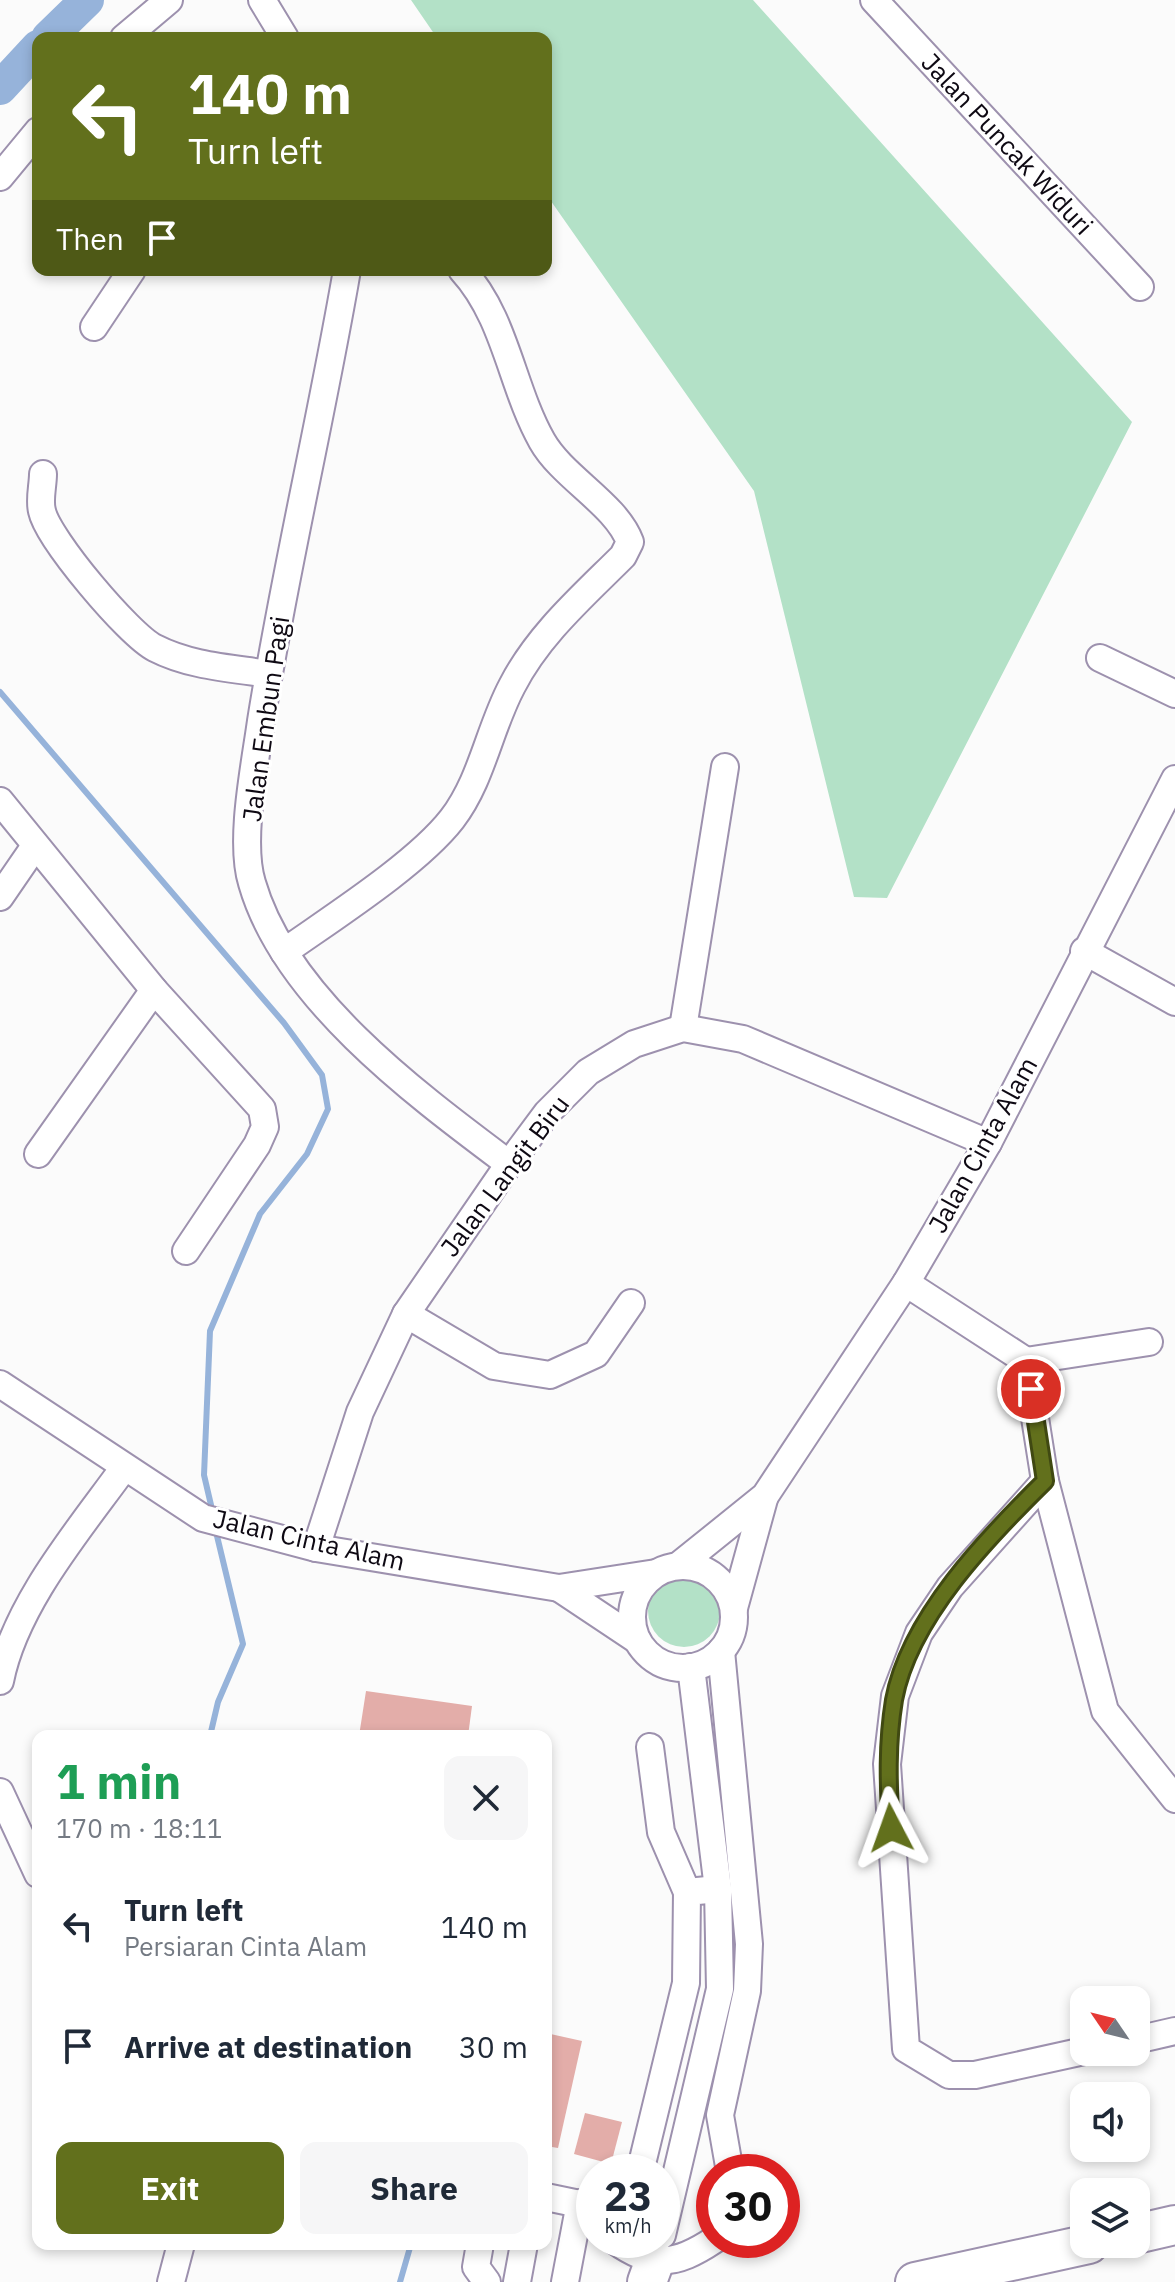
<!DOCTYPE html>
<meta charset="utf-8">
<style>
body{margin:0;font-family:"IBM Plex Sans",sans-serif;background:#f6f6f7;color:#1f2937;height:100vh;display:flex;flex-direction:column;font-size:30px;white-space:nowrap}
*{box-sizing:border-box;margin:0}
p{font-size:26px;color:#747a83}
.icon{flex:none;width:44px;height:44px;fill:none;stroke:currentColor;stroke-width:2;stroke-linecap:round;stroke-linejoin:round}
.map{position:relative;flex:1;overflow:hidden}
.sheet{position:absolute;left:32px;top:1730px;width:520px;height:520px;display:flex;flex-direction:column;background:#fff;border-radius:16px;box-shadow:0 4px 12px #0003}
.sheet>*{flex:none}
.hud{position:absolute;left:32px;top:32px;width:520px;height:244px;border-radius:16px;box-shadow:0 4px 12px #0003;background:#62701c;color:#fff;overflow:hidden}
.needle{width:52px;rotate:305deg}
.controls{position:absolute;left:1070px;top:1986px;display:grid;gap:16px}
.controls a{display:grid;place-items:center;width:80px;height:80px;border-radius:16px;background:#fff;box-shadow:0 4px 12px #0003;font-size:40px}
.speed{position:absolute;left:576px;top:2154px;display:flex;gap:16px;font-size:40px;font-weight:700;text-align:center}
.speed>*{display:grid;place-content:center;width:104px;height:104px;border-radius:50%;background:#fff;box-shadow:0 4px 12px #0003;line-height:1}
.speed small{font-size:20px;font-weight:400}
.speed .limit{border:12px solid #d22;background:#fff;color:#111}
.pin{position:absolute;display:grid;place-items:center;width:68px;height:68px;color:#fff;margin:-34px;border:4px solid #fff;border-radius:50%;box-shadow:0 2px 8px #0007}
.me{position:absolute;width:88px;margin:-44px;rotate:356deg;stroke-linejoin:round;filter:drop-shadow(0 0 6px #0008)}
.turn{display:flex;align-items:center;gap:28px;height:168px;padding:0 24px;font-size:36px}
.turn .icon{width:104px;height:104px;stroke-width:2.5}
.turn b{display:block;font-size:56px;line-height:68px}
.then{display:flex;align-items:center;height:76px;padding:0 24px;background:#0003;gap:16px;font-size:30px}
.round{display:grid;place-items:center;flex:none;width:84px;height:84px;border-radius:16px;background:#f6f6f7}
.overview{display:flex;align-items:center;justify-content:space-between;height:136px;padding:0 24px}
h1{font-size:48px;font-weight:700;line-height:60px;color:#1e9e55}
.button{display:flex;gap:16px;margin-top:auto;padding:16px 24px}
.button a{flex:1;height:92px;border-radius:16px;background:#62701c;color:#fff;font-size:32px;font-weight:700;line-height:92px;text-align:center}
.button a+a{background:#f6f6f7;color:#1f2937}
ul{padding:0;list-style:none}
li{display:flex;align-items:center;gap:24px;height:120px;padding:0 24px}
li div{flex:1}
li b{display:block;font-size:30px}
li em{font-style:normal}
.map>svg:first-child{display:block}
.green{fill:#b3e1c7}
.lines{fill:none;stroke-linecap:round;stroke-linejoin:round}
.stream{stroke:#96b3da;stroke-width:6}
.river{stroke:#96b3da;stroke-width:34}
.building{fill:#e3ada9}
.minor-casing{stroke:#9d91ae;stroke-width:30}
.highway-casing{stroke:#9d91ae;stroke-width:42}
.minor{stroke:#fff;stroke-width:26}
.highway{stroke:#fff;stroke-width:38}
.route-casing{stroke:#404912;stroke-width:20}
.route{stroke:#62701c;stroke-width:14}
.labels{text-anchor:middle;stroke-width:6;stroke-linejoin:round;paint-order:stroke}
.street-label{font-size:26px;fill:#0e0913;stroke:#fff}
</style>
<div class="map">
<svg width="1175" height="2282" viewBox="0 0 1175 2282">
<rect width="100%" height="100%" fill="#fbfbfb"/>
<!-- green -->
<g class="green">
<path d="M411,0H753L1132,422L887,898L854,897L754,491L546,194V38H437Z"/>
<circle cx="684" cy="1611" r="36"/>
</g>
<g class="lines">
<!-- stream -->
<g class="stream">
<path d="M0,692L284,1023L322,1075L328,1109L307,1154L260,1214L210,1331L204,1475L211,1505"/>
<path d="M210,1736L218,1702L243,1644L217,1536"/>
<path d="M400,2282L411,2244"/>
</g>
<!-- river -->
<g class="river">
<path d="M48,38L87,0"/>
<path d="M0,88L38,47"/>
</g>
</g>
<!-- building -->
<g class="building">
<path d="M366,1691L472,1706L468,1736H359Z"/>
<path d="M546,2033L582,2041L558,2148L546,2146Z"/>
<path d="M585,2113L622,2122L611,2164L574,2154Z"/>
</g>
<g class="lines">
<!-- minor casing -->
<g class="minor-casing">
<g id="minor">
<path d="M262,0L285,38"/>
<path d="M874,0L1140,287"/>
<path d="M124,38L169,0"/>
<path d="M0,177L38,131"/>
<path d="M347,270C321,421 285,570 261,721C255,765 239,841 252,883C285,998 417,1095 509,1164"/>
<path d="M94,327L132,270"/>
<path d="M43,474C43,485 39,500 42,511C48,539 129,635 155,648C190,666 230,668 269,674"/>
<path d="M1100,658L1175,694"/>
<path d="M0,801L154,990L262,1109L265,1127L257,1145L186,1251"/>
<path d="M0,897L35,846"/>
<path d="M1084,951L1175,1002"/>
<path d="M284,952C332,918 417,864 452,819C482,780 489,729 512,686C538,635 583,596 623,556L630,542C616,504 563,478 542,441C511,386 506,318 462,270"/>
<path d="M683,1028L725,767"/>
<path d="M38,1154L154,990"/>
<path d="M906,1283L1026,1361L1045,1481L1105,1711L1175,1799"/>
<path d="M406,1314L494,1366L550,1375L596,1354L631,1303"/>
<path d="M1026,1361L1149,1342"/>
<path d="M0,1384L203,1518L316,1548L559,1588L656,1573"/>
<path d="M1045,1481L950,1587L919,1633L895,1696L887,1764L906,2049L949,2075H975L1084,2051"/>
<path d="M316,1548L360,1412L406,1314L509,1164L547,1113L588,1072L634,1044L683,1028L743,1039L988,1143"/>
<circle cx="683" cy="1617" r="51"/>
<path d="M678,1566L765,1496L906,1283L988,1143L1175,779"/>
<path d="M559,1588L637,1640"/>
<path d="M734,1608L764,1499"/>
<path d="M721,1651L749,1944L747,1991L720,2115L730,2172"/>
<path d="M0,1681C15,1605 78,1531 123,1469"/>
<path d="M650,1747L661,1832L687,1892"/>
<path d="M0,1792L38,1874"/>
<path d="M1136,2040L1175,2031"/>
<path d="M640,2172L686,1983L687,1892L718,1889"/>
<path d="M546,2197L594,2207"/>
<path d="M662,2235L720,1989L718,1889L691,1667"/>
<path d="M614,2240C653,2268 675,2266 714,2240"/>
<path d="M480,2244L476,2267L487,2282"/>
<path d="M171,2282L181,2244"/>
<path d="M517,2282L524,2244"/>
<path d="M565,2282L580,2203"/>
</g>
</g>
<!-- highway casing -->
<g class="highway-casing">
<g id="highway">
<path d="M1136,2234L1175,2225"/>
<path d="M647,2282L655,2260"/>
<path d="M915,2282L1089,2244"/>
</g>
</g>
<!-- minor -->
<use href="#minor" class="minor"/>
<!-- highway -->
<use href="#highway" class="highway"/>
</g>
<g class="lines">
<!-- route casing -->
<g class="route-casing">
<path id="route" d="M891,1828C888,1784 887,1743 894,1700C909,1618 988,1537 1045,1481L1031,1389"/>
</g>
<!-- route -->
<use href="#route" class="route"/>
</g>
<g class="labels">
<!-- street labels -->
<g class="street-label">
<text transform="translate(1007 144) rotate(47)" y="9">Jalan Puncak Widuri</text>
<text transform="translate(266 719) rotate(-82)" y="9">Jalan Embun Pagi</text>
<text transform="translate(983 1145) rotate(-61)" y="9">Jalan Cinta Alam</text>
<text transform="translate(505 1176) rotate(-53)" y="9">Jalan Langit Biru</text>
<text transform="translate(309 1540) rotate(13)" y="9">Jalan Cinta Alam</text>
</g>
</g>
</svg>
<div class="controls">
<a><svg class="needle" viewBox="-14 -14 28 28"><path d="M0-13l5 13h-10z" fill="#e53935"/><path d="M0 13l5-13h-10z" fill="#747a83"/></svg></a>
<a><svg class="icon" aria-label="sound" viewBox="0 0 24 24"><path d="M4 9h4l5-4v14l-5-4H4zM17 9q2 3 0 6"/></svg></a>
<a><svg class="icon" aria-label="layers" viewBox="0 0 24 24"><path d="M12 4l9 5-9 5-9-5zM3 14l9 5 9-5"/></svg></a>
</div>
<div class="speed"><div>23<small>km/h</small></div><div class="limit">30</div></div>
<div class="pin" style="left:1031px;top:1389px;background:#d93025"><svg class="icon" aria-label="arrive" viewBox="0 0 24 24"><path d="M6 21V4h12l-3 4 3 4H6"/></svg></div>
<svg class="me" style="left:891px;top:1828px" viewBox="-20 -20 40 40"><path d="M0-17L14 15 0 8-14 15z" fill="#62701c" stroke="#fff" stroke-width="4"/></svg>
<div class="hud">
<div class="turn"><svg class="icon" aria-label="left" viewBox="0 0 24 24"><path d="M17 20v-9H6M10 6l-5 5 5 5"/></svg><div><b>140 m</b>Turn left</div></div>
<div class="then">Then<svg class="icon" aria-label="arrive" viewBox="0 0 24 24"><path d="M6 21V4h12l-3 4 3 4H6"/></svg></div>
</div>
<section class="sheet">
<div class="overview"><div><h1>1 min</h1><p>170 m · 18:11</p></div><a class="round"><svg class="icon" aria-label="close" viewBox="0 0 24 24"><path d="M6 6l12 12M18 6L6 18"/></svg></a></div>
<ul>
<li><svg class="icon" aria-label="left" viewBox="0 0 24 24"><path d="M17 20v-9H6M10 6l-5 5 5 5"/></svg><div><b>Turn left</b><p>Persiaran Cinta Alam</p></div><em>140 m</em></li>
<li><svg class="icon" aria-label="arrive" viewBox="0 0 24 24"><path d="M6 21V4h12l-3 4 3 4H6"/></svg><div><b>Arrive at destination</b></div><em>30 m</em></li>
</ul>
<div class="button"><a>Exit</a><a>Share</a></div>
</section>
</div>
